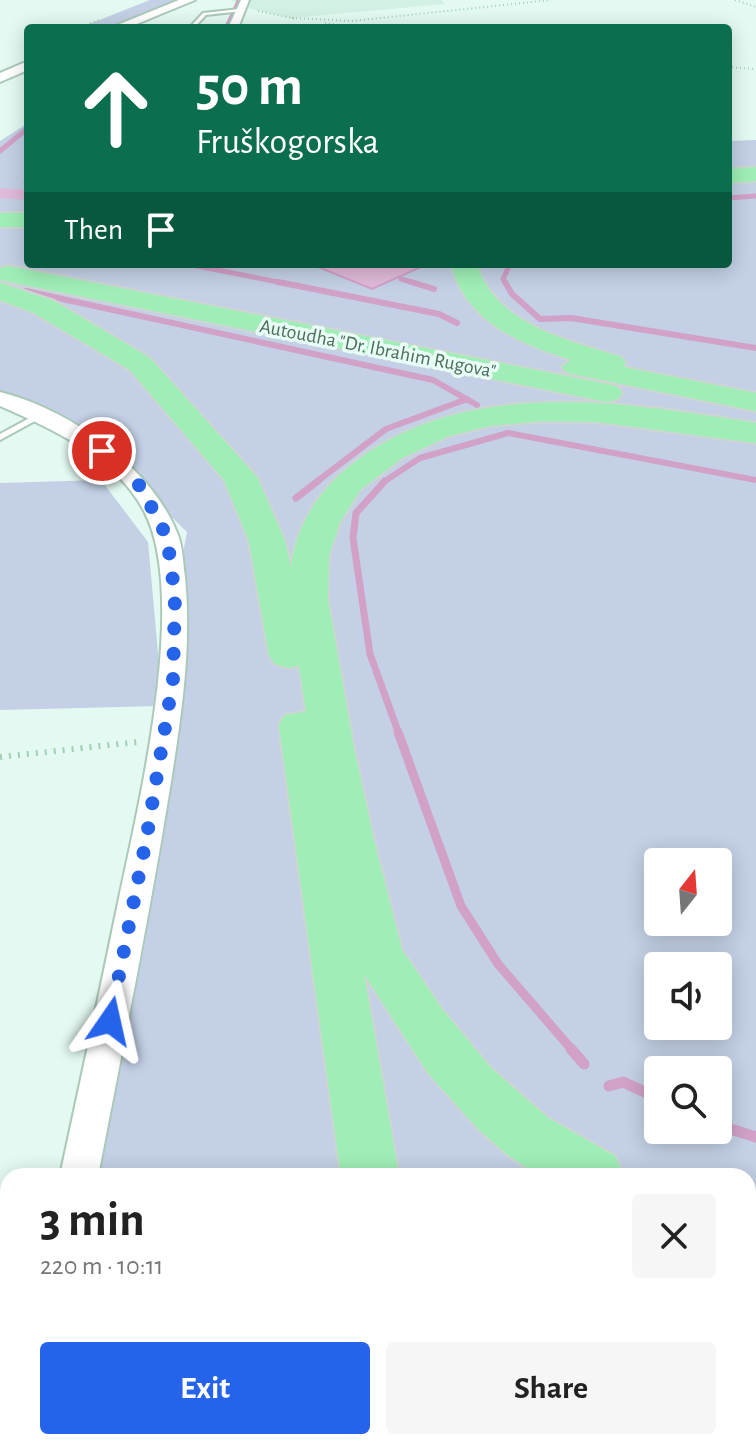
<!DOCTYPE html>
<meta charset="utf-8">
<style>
body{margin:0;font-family:"Alegreya Sans",sans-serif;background:#f6f6f6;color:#222;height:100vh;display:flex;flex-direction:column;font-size:30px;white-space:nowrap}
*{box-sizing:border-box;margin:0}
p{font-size:26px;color:#767676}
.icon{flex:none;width:44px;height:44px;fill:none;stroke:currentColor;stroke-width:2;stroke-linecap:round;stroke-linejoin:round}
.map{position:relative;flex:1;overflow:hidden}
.side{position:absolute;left:0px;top:1168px;width:756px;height:282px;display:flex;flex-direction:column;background:#fff;border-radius:24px 24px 0 0;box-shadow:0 4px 20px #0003}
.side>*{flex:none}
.top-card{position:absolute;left:24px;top:24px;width:708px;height:244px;border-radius:8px;box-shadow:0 4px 20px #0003;background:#0b6e4f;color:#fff;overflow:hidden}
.needle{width:52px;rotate:17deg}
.controls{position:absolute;left:644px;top:848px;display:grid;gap:16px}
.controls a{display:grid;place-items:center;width:88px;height:88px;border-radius:8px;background:#fff;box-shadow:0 4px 20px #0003;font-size:40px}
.pin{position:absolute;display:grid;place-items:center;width:68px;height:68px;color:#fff;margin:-34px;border:4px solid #fff;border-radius:50%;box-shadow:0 2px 8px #0007}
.me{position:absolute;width:88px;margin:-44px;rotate:11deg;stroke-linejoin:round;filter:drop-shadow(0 0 6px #0008)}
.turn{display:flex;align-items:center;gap:28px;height:168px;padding:0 40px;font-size:36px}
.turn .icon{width:104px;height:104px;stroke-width:2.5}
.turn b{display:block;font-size:56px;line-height:68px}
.then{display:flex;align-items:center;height:76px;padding:0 40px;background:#0003;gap:16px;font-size:30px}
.round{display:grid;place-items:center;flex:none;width:84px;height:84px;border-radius:8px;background:#f6f6f6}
.overview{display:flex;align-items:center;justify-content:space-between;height:136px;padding:0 40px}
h1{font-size:48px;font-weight:700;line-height:60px}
.button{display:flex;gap:16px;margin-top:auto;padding:16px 40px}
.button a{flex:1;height:92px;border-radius:8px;background:#2563eb;color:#fff;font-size:32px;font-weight:700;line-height:92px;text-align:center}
.button a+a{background:#f6f6f6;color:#222}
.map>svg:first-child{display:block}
.residential{fill:#d2f0e3}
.green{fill:#c3d0e5;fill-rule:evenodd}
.water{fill:#e0bad9;stroke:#d1a1c8;stroke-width:2}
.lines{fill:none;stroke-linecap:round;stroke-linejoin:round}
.stream-far5{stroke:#d1a1c8;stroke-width:4}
.stream-far4{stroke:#d1a1c8;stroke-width:5}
.stream-far3{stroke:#d1a1c8;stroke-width:6}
.stream-far2{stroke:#d1a1c8;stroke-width:7}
.stream-far1{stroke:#d1a1c8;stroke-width:9}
.stream{stroke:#d1a1c8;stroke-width:11}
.canal{fill:#e0bad9;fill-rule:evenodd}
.service-casing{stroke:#abc9b9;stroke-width:4}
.minor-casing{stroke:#abc9b9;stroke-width:4}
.tertiary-casing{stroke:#abc9b9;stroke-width:4}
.motorway-casing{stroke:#cdd6d1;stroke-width:4}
.path-far2{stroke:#a1d0b5;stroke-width:2;stroke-dasharray:1 3;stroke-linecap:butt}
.path-far1{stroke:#a1d0b5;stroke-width:3;stroke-dasharray:1 3;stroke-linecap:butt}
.path{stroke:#a1d0b5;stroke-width:6;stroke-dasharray:2 7;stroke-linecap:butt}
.service{fill:#fff;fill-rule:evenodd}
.minor{fill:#fff;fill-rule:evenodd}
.tertiary{fill:#fff;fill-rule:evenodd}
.motorway{fill:#9feeb7;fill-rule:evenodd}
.route{stroke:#2563eb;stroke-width:14;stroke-dasharray:0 25.2}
.labels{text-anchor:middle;stroke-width:7;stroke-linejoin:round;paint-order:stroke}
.far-street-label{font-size:20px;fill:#4c6e59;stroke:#e8fdf5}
</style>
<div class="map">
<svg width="756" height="1449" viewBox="0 0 756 1449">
<rect width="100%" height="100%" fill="#e3f9f1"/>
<!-- residential -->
<path class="residential" d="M231,0H441L445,4L292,18L242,7Z"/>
<!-- green -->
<g class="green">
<path d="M150,0H189L116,28H79Z"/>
<path d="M28,123V264H728V141L756,140V1449H55L56,1442H748V1176H96L175,596L187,532L141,487L108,448L0,399V141ZM658,862H718V922H658ZM658,966H718V1026H658ZM658,1070H718V1130H658Z"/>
<path d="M101,480L148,542L160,675L159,706L0,710V483Z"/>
</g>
<!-- water -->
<path class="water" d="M311,264H412L421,267L372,289Z"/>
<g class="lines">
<!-- stream-far5 -->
<path class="stream-far5" d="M226,28L239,0"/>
<!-- stream-far4 -->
<g class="stream-far4">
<path d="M0,151L28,128"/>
<path d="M728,198L756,196"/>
<path d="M187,264L288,284"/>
<path d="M401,279L418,284"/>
<path d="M506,284L503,279L510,264"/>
</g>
<!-- stream-far3 -->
<g class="stream-far3">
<path d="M278,282L439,314L457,323"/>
<path d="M411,282L434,289"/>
<path d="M505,282L512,294L540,319L571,318L756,348"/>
<path d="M26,291L433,380L477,405"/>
<path d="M315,483L386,429L467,399"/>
<path d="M382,483L420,458L508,433L756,480"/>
</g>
<!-- stream-far2 -->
<g class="stream-far2">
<path d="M385,481L356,513L353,538L370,654L399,734"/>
<path d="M296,498L318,481"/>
</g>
<!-- stream-far1 -->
<path class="stream-far1" d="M398,732L461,906L498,964L573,1051"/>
<!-- stream -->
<g class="stream">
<path d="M571,1049L584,1064"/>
<path d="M609,1086L623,1082L658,1098"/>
<path d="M718,1125L756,1137"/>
</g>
<!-- canal -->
<path class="canal" d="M0,188L28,190V200L0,198Z"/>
<!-- service casing -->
<g class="service-casing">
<g id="service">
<path d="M240,9L242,11L206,15L194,28H189L203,13Z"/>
<path d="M37,414H40L44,416L0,440V434Z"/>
</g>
</g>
<!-- minor casing -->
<g class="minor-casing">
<path id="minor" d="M241,0H249L238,28H228Z"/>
</g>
<!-- tertiary casing -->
<g class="tertiary-casing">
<g id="tertiary">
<path d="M179,0H195L127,28H110Z"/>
<path d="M28,61V70L0,82V73Z"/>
<path d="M0,392C69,409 152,467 178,535C183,548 183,564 185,577C192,648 181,718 170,788C149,918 123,1047 98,1176H60C80,1083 100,991 119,898C139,803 189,596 144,511C116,457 52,429 0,406Z"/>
<path d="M8,1432V1442H48L46,1449H2Z"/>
</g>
</g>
<!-- motorway casing -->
<g class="motorway-casing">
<g id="motorway">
<path d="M756,167V181L728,183V169Z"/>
<rect x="0" y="213" width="28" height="14"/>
<path d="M451,264H477C495,325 567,340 621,357L626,363L623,367L756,393V411L567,373L562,367L571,360C519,343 466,322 451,264Z"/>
<path d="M9,266L607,384L618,387L622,393L618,399L607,402L0,280V268Z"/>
<path d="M0,283L54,301L150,358L257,477L285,541L291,568C296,525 320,488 355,462C469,376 624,402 756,423V443L597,422L543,421L489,426L449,436L402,458L360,490L340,522L329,555L328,600L354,749L374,841L402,950L442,1009L491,1068L548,1118L615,1156L624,1176H539L508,1155L479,1130L428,1073L364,974L399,1176H341L279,725L285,715L306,712L299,665L289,668L275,664L269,655L249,541L224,480L130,370L34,313L0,300Z"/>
<path d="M748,1199L756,1200V1258L748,1257Z"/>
<path d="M378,1442H446L447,1449H379Z"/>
</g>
</g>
<!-- path-far2 -->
<g class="path-far2">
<path d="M735,0L756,7"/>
<path d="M258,11L296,19"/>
<path d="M292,18L352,21L551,0"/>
<path d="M325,23L358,28"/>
<path d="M79,28L101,19"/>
<path d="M728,67L756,69"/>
</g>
<!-- path-far1 -->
<path class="path-far1" d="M24,184L28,177"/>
<!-- path -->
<path class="path" d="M0,757L138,742"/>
<!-- service -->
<use href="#service" class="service"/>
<!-- minor -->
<use href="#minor" class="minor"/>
<!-- tertiary -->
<use href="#tertiary" class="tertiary"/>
<!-- motorway -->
<use href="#motorway" class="motorway"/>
</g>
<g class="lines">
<!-- route -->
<path class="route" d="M102,451L141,487L167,537L175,596L173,680L147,835L110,1021"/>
</g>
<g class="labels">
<!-- far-street labels -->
<g class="far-street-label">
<text transform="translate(378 348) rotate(11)" y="7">Autoudha "Dr. Ibrahim Rugova"</text>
</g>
</g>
</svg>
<div class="controls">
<a><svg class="needle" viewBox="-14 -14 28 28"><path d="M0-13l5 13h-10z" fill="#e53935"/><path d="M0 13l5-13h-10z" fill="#767676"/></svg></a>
<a><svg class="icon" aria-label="sound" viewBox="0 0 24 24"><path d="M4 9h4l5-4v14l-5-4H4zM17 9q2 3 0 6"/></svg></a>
<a><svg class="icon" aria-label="search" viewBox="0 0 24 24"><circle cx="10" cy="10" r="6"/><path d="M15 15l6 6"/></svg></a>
</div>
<div class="pin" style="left:102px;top:451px;background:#d93025"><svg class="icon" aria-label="arrive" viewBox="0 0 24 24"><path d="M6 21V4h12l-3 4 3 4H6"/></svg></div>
<svg class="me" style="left:110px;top:1021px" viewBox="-20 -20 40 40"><path d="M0-17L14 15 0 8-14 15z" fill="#2563eb" stroke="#fff" stroke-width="4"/></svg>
<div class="top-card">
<div class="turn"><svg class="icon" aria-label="ahead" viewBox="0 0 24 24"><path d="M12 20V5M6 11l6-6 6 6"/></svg><div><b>50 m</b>Fruškogorska</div></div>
<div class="then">Then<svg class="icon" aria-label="arrive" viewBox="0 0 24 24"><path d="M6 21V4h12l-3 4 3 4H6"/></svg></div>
</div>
<section class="side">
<div class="overview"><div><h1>3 min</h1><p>220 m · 10:11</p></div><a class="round"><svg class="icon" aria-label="close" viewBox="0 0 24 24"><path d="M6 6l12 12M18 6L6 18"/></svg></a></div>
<div class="button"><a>Exit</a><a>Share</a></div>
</section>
</div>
